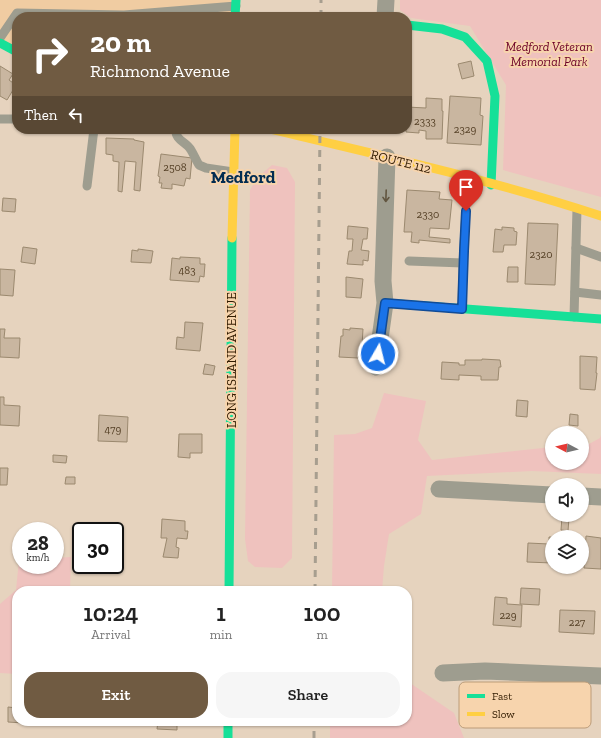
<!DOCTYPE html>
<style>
body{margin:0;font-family:"Zilla Slab",serif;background:#f6f6f6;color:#222;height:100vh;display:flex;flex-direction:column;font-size:15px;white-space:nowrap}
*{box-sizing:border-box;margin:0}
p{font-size:13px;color:#767676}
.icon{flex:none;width:22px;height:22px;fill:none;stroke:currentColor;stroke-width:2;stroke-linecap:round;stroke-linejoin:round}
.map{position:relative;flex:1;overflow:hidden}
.drawer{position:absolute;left:12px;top:586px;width:400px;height:140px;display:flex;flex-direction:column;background:#fff;border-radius:16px;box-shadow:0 1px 3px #0004}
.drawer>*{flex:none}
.guide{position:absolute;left:12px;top:12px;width:400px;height:122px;border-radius:16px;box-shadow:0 1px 3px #0004;background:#705b42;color:#fff;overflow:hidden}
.needle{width:26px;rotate:277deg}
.buttons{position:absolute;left:545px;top:426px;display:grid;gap:8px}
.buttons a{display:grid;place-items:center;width:44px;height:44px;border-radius:50%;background:#fff;box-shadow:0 1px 3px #0004;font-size:20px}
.speed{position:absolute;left:12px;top:522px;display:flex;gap:8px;font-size:20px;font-weight:700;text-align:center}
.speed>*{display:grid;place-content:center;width:52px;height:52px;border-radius:50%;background:#fff;box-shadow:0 1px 3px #0004;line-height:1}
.speed small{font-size:10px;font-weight:400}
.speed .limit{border:2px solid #111;border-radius:6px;background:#fff;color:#111}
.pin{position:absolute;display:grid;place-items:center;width:34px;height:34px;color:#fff;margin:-41px -17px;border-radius:50% 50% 50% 0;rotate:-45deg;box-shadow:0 0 4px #0007}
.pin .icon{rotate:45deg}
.me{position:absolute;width:44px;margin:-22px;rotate:8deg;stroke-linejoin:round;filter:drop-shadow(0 0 3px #0008)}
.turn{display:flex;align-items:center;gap:14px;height:84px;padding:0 12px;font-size:18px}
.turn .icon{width:52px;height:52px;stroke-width:2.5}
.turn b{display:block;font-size:28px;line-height:34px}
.then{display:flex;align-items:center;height:38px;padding:0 12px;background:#0003;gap:8px;font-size:15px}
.eta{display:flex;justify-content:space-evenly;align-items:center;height:68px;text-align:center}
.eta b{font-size:24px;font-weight:600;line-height:28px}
.action{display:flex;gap:8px;margin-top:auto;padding:8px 12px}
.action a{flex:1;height:46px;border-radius:16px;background:#705b42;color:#fff;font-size:16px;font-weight:600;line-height:46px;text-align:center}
.action a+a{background:#f6f6f6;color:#222}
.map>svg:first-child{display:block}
.built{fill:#f0cca2}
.green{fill:#efc2be}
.building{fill:#c9b6a0;stroke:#9b896f}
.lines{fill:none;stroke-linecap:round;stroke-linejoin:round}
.lane{stroke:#9e9d8f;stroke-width:9}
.street{stroke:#9e9d8f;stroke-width:17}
.fast{stroke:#16e098;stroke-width:9}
.slow{stroke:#ffcf43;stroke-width:9}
.rail{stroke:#a79e8f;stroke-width:3;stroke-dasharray:7 7;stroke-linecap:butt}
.oneway{stroke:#625640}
.route-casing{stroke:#114b97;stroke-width:10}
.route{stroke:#1a73e8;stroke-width:7}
.labels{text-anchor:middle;stroke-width:4;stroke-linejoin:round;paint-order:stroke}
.number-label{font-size:11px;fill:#574228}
.park-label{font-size:13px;font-style:italic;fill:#6c0027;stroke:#f7d4ad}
.street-label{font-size:13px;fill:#311b00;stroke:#f7d4ad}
.district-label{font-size:17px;font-weight:bold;fill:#022c51;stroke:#f7d4ad}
.key{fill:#f7d4ad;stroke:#bc9c79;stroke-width:1}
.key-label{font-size:11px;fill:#311b00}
</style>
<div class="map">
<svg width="601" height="738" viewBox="0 0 601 738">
<rect width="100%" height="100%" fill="#e6d3be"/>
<!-- built -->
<path class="built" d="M0,0H236L235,17H17V49L0,40Z"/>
<!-- green -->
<g class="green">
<path d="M400,0H601V197L503,170L506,85L470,26L411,18L400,10Z"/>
<path d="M272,165L287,168L295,182L292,558L282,568L255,567L248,561L245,539L250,190L258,177Z"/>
<path d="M384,393L426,401L418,440L432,460L552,447V463H582V445L589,444L600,438L601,435V474L532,471L427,476L421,514L389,534L384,566L382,591H332L334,435L355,434L372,428Z"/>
<path d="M71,557L70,591H17V674L0,673V604L16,590L19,560H21V565H55V558Z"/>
<path d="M407,681L454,713L464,738H330V721H407Z"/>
</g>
<!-- building -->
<g class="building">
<path d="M471,61L474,76L462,79L458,64Z"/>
<path d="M0,66L13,74L9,80L16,85L7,100L0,96Z"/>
<path d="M450,96L481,98L480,115L483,116L481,145L447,143Z"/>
<path d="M426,98L442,99V111H443L442,139H426V131L419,130V133L406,132L407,107L426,108Z"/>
<path d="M106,138L134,139V140L144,142L140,191L134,190L136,162L125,161L122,192L118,191L119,162L113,161V155L106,154Z"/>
<path d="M161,154L192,158L190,179L186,178L184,186L172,184V189L161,188L162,183H159L160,177L158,176Z"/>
<path d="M407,190L440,192L439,199L452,200L449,229L430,228L429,237L450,239V243L419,240V243L411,242L412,232H404Z"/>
<path d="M3,198L16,199L15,212L2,211Z"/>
<path d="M528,223L558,224L555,285L525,284Z"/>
<path d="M348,226L368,228L367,239H363L361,250L369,251L368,261L363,260V265L347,264L349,251H352L353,239H347Z"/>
<path d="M502,227L514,228V231L517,232L516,245H504L503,252H493L495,229L502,230Z"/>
<path d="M23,247L37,249L35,264L21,262Z"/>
<path d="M138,249L153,251L151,263L131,262L132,250L138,251Z"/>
<path d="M180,257L200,258V264H205L204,277L200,276L199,282L170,280L172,258L180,259Z"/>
<path d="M508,267H518V282H507Z"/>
<path d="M0,269L15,270L13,296L0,295Z"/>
<path d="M346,277L363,279L361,298L346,297Z"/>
<path d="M185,322L203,323L200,351L176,349L177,337L184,338Z"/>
<path d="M350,328L363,329L362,346H365L364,357L359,356L358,358L339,357L341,336H343V329L350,330Z"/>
<path d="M0,329H5L4,338H20L19,358L0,357Z"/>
<path d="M580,356L597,357L596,373H597L595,390L580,389Z"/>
<path d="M482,359L500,360L501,367H499L498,380H481V376L459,375V380L441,379L442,362L459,363V365H465V360H482Z"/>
<path d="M205,364L215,366L213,375L203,374Z"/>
<path d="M0,397H4V405L20,406L19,426L0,425Z"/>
<path d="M517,400L528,401L527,417L516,416Z"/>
<path d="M570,414L578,415V426L569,425Z"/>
<path d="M99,415L128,417L127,442L98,441Z"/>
<path d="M179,434H202V453H190V458L178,457Z"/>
<path d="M53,455L67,456L66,463L53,462Z"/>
<path d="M0,468H8L7,485H0Z"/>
<path d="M66,477H75V484H65Z"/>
<path d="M562,517L569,518L568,531L561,530Z"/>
<path d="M162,519L185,521V531H188L187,539L177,538L176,547L179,548L178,558L163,557L167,538H161Z"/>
<path d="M586,536L601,538V569L584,568Z"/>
<path d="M549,537H556H552V563L527,562L528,543L549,544Z"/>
<path d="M258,587H285V591H257Z"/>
<path d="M521,588L540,589L539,605L520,604Z"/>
<path d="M495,597L507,598V604L522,605L521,627L493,625Z"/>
<path d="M560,610L595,611L594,634L559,632Z"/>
<path d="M8,707L17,708V721H24V723L8,722Z"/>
<path d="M158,721H177V730L157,729Z"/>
</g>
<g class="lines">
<!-- lane -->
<g class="lane">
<path d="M0,38L17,13L124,15L236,6"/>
<path d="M0,119H17"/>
<path d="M176,129C175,141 186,141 191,150C194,155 196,160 199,165L206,168L233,172"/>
<path d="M87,186L94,129"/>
<path d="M576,248L601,257"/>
<path d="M409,261L463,263"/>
<path d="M575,292L601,295"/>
<path d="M462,309L463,263L466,211"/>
<path d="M574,317L577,209"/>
</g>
<!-- street -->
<g class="street">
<path d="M385,17L386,0"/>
<path d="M376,367L385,303L383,281L387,157"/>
<path d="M439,489L552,495"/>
<path d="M582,496L601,497"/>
<path d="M443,673L485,671L601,676"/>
</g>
<!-- fast -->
<g class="fast">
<path d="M235,17L236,0"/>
<path d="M407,25L442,29L465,37L487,61L495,96L491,185"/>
<path d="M0,43L17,52"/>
<path d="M385,303L601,319"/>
<path d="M229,591L232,238"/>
<path d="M228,721V738"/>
</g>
<!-- slow -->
<g class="slow">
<path d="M270,129C381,156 493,180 601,216"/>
<path d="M232,238L235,129"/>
</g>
<!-- rail -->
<g class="rail">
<path d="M321,17V0"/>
<path d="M315,591L320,129"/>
<path d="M314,738V721"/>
</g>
</g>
<!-- one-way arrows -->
<defs><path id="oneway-shaft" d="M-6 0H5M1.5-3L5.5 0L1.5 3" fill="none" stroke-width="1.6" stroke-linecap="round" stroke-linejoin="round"/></defs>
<use class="oneway" href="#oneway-shaft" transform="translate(386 196) rotate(92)"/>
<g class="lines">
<!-- route casing -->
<g class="route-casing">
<path id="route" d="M378,354L385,303L462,309L464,251L466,211"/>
</g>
<!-- route -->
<use href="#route" class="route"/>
</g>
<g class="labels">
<!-- number labels -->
<g class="number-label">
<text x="425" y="125">2333</text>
<text x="465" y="133">2329</text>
<text x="175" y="171">2508</text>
<text x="428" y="218">2330</text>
<text x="541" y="258">2320</text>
<text x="187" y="274">483</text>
<text x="113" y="433">479</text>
<text x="508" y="619">229</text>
<text x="577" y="626">227</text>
</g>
<!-- park labels -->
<g class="park-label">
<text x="549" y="51">Medford Veteran<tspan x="549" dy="15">Memorial Park</tspan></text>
</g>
<!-- street labels -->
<g class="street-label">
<text transform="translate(401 161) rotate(14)" y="5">ROUTE 112</text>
<text transform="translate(231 360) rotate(-90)" y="5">LONG ISLAND AVENUE</text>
</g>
<!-- district labels -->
<g class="district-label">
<text x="243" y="183">Medford</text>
</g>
</g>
<!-- legend -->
<rect x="459" y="682" width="132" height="46" rx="6" class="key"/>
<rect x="467" y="694" width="18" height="4" fill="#16e098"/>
<rect x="467" y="712" width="18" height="4" fill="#ffcf43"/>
<g class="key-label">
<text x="492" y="700">Fast</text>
<text x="492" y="718">Slow</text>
</g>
</svg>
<div class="buttons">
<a><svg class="needle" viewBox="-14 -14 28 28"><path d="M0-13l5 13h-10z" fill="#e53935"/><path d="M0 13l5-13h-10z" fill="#767676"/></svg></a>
<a><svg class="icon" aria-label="sound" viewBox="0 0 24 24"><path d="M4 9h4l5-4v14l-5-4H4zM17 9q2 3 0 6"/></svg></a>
<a><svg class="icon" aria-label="layers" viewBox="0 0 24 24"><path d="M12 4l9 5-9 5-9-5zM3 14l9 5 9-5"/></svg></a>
</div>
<div class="speed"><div>28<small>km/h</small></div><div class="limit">30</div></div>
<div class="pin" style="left:466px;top:211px;background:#d93025"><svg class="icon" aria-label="arrive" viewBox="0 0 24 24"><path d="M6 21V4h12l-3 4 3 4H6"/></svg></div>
<svg class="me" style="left:378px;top:354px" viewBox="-20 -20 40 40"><circle r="17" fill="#1a73e8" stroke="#fff" stroke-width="3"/><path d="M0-11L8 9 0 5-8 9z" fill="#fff"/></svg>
<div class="guide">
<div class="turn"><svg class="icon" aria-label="right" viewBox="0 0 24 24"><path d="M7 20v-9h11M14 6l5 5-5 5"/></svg><div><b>20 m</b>Richmond Avenue</div></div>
<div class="then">Then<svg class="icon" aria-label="left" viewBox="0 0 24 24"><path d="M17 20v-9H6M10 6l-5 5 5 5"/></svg></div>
</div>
<section class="drawer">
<div class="eta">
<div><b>10:24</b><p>Arrival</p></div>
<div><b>1</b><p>min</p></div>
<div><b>100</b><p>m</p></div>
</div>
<div class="action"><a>Exit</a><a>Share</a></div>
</section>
</div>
